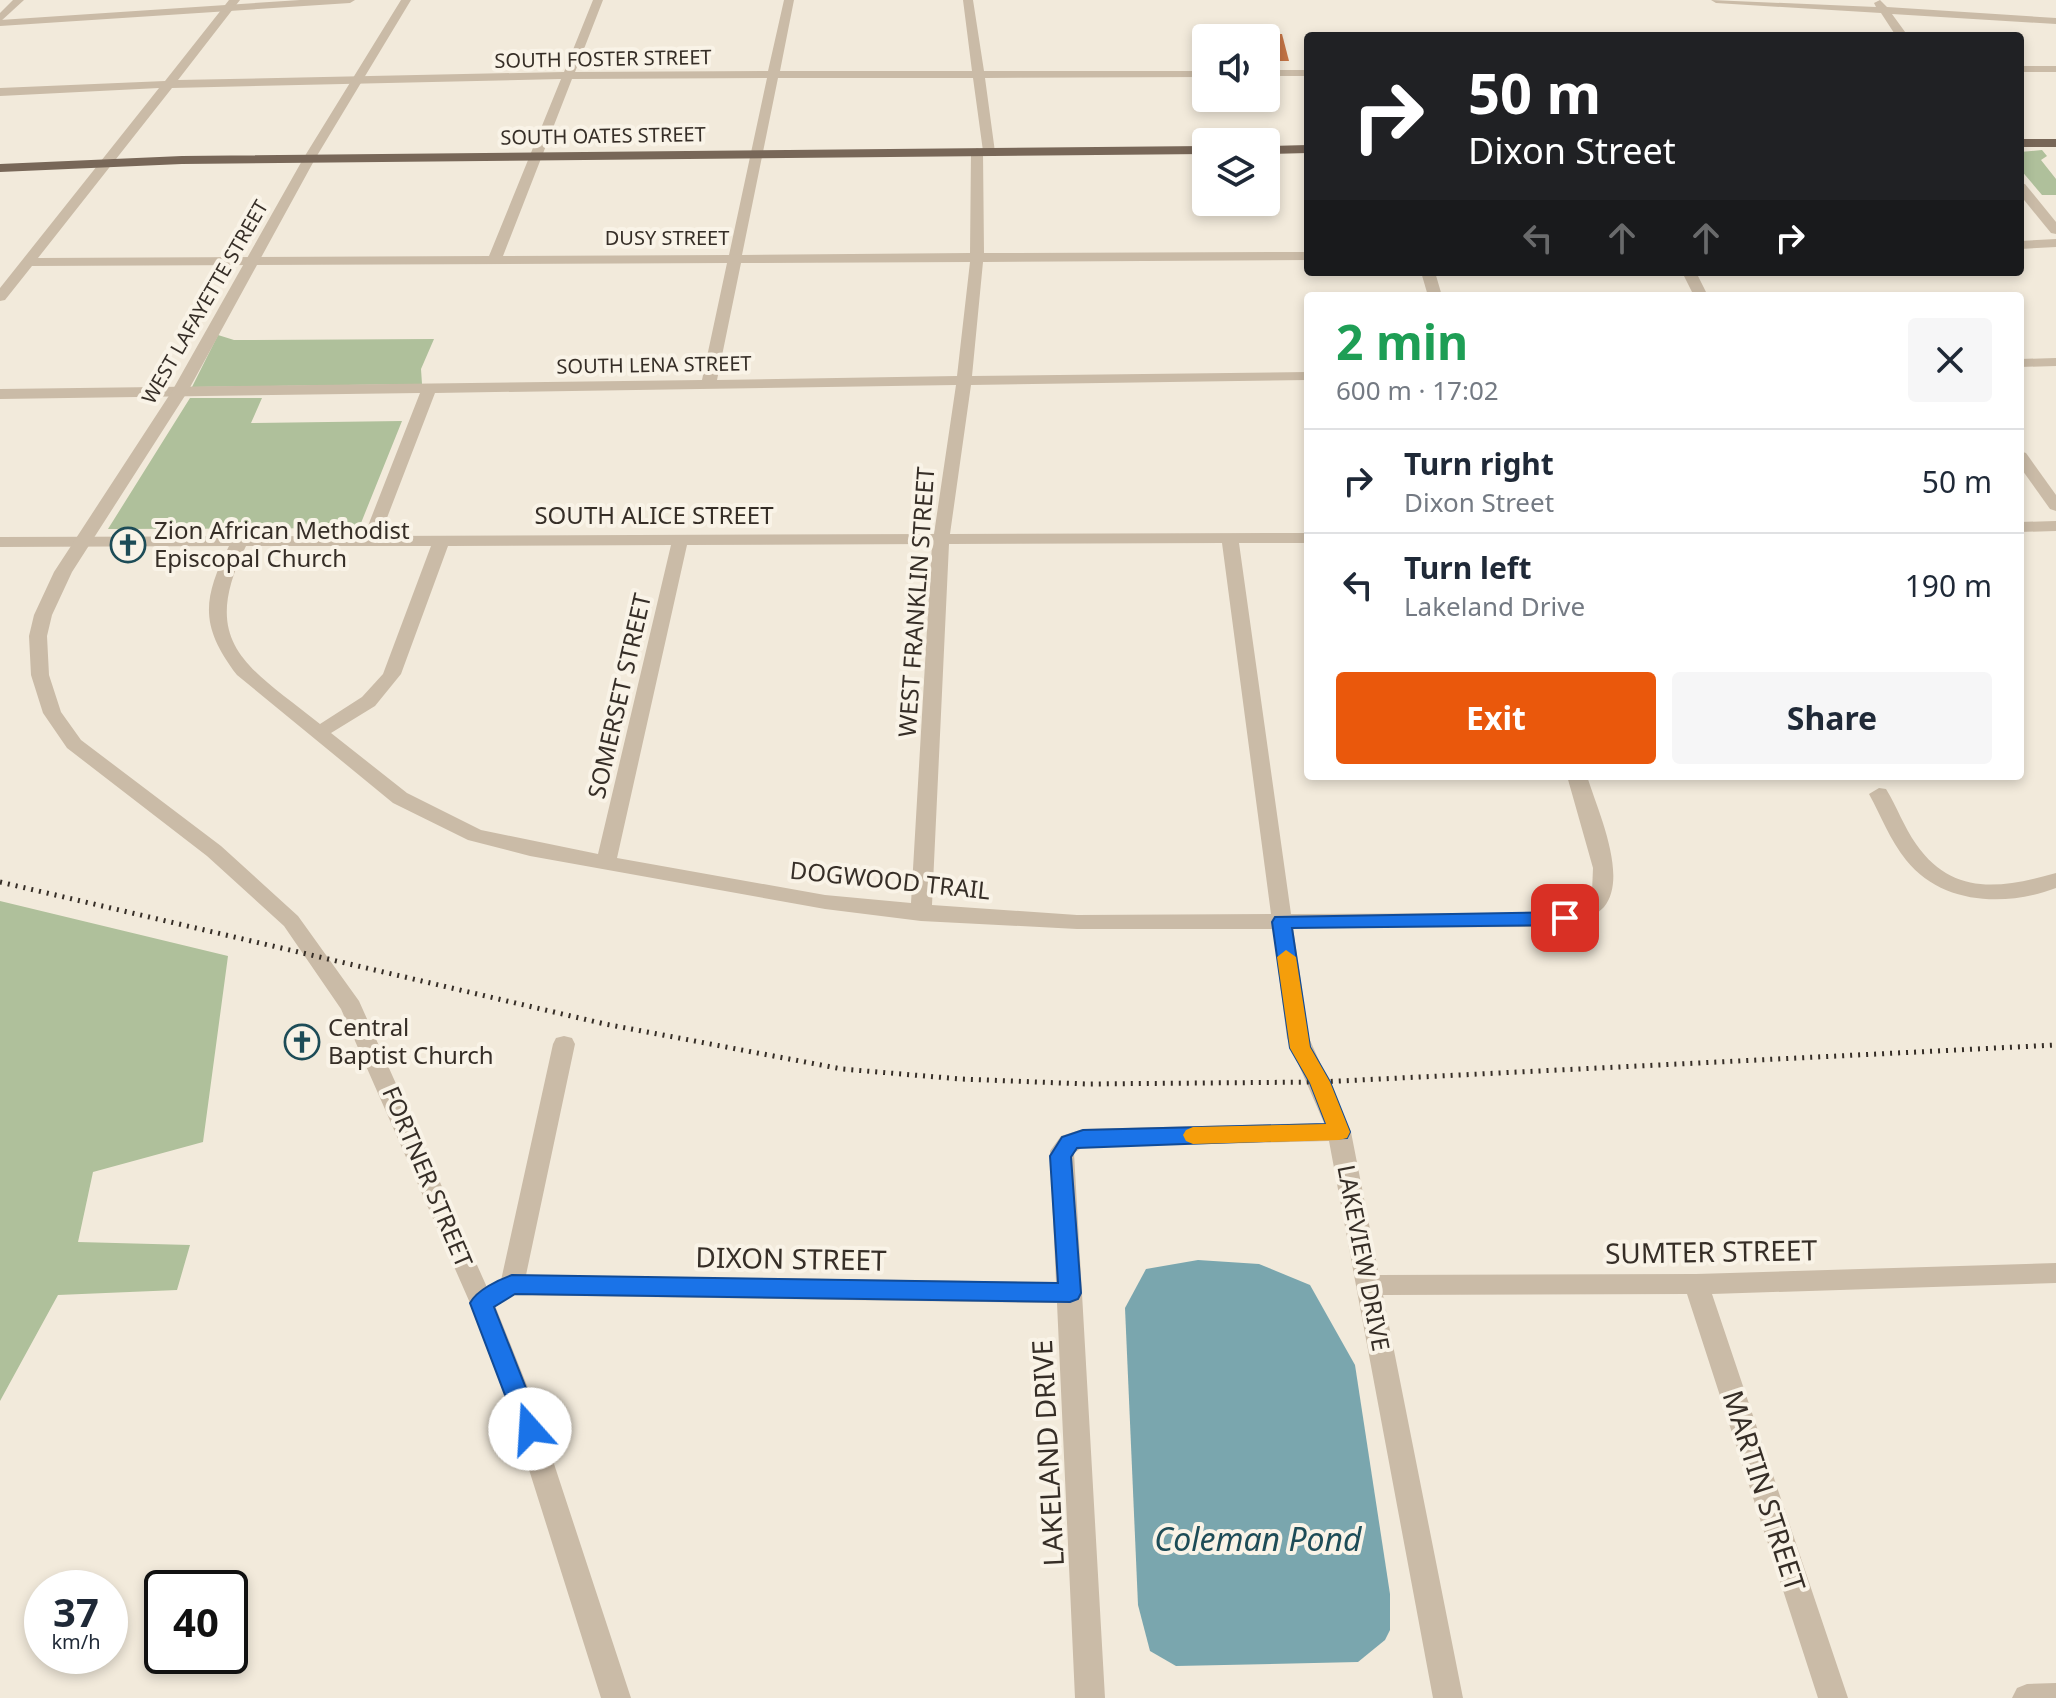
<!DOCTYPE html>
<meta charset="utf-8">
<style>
body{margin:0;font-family:"Noto Sans",sans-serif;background:#f6f6f7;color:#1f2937;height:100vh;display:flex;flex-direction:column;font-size:30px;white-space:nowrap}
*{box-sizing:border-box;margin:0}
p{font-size:26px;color:#747a83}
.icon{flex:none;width:44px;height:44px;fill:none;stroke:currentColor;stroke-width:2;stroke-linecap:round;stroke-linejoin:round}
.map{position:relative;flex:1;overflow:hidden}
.side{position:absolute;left:1304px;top:292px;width:720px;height:488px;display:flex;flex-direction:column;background:#fff;border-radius:8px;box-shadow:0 4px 12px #0003}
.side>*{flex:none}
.top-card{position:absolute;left:1304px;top:32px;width:720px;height:244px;border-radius:8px;box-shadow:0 4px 12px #0003;background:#202124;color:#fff;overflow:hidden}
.buttons{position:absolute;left:1192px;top:24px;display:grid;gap:16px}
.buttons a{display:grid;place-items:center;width:88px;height:88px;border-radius:8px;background:#fff;box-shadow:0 4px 12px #0003;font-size:40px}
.speed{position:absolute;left:24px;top:1570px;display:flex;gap:16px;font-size:40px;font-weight:700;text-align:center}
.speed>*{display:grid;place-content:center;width:104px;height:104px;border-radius:50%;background:#fff;box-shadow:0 4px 12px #0003;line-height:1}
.speed small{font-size:20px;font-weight:400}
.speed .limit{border:4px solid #111;border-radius:12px;background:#fff;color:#111}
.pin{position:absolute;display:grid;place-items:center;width:68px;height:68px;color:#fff;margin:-34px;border-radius:16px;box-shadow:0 4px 12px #0006}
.me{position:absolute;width:88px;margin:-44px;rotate:341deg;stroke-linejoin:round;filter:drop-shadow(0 0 6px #0008)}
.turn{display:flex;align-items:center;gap:28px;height:168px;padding:0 32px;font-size:36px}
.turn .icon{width:104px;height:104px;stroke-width:2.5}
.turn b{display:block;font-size:56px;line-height:68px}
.lanes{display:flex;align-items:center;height:76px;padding:0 32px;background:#0003;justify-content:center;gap:40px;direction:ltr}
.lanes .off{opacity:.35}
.round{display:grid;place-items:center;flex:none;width:84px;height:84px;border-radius:8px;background:#f6f6f7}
.head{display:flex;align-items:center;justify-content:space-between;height:136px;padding:0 32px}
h1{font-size:48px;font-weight:700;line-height:60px;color:#1e9e55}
.primary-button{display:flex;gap:16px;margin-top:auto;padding:16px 32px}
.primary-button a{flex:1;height:92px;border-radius:8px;background:#ea580c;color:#fff;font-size:32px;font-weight:700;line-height:92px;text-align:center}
.primary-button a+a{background:#f6f6f7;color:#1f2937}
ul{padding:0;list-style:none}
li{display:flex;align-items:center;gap:24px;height:104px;padding:0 32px;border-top:2px solid #e0e1e3}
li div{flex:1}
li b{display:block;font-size:30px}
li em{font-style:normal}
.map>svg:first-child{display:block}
.green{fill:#afc09b}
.water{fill:#7aa6ae}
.building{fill:#c57445}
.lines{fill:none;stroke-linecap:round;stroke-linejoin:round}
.minor{fill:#cabba7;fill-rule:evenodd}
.tertiary{fill:#cabba7;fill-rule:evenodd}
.primary{fill:#786758;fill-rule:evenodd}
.rail{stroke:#362e27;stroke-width:5;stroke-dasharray:2 6;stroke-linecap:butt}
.route{fill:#1a73e8;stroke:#114b97;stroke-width:2}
.slow{fill:#f59e0b}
.labels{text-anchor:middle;stroke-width:8;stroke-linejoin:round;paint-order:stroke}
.far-street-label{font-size:20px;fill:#362e27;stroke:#f9f3e7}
.street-label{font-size:24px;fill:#362e27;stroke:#f9f3e7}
.poi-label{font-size:24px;fill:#362e27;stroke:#f9f3e7;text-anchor:start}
.near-street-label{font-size:28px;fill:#362e27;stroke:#f9f3e7}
.near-water-label{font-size:32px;font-style:italic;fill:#1d4c57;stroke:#f9f3e7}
</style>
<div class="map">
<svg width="2056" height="1698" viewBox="0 0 2056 1698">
<rect width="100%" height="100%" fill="#f2eadb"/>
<!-- green -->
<g class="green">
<path d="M2042,150L2047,156L2041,160L2056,179V195H2042L2020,169V152Z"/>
<path d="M218,335L234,340L434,339L421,369L422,384L192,387Z"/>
<path d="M190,398H262L251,423L402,421L359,528L108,529Z"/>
<path d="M0,901L228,956L203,1142L93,1172L78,1242L190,1245L177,1290L58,1295L0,1401Z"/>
</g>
<!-- water -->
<path class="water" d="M1198,1260L1259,1264L1310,1285L1355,1365L1390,1594V1630L1385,1640L1358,1662L1176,1666L1150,1651L1138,1605L1125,1308L1146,1269Z"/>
<!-- building -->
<path class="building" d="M1266,34H1282L1289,61H1266Z"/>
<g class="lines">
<!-- minor -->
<g class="minor">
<path d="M13,0H24L0,22V13Z"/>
<path d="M229,0H240L178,80L564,72L593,0H603L575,72L768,71L784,0H794L780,71H972L963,0H973L984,71H1206V77L985,78L995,152L989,156L983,153L984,253L1308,252V260L983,262L972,376L1308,372V380L971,385L950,534L1308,533V543H1239L1291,914L1553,913L1579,904L1592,892L1593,868L1567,776H1587C1597,809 1629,877 1604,907C1592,920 1570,923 1553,927L1293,928L1309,1038L1351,1132L1379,1275L1696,1274L2056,1263V1283L1712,1294L1848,1698H1818L1687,1294L1383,1295L1463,1698H1433L1329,1141L1083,1147L1074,1153L1105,1698H1075L1057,1303L512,1295L503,1292L500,1285L553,1044L556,1038L564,1036L572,1038L575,1044L526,1275L1056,1282L1050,1151L1061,1136L1083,1129L1324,1123L1287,1038L1273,929H1077L921,921L825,909L530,856L468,840L393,803L237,675C200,626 202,600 229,546L0,547V537L364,536L420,393L0,399V389L702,380L727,263L32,266L5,300L0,301V288L159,88L0,96V88L165,81ZM767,78L729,255L503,256L572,79ZM778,78H973L983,151L977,148L971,152L970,253L742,255ZM561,79L489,256L38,258L172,88ZM970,262L957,376L717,380L741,263ZM956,385L934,534L380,536L435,393ZM1222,543L1271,914L1077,915L932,905L949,544ZM932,544L911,903L825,895L617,858L687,545ZM671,545L598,854L481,830L407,793L331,733L375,706L401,674L448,546ZM246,546H431L383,674L362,697L320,724C249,667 197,645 246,546Z"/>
<rect x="2020" y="66" width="36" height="6"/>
<rect x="1266" y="70" width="42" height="6"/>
<path d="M2056,239V247L2020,249V241Z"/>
<path d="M1421,272H1435L1442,296H1428Z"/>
<path d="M1682,272H1696L1708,296H1694Z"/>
<path d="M2056,358V366L2020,367V359Z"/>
<path d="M2020,451L2026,453L2056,495V511L2050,509L2020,467Z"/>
<path d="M2056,521V531L2020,532V522Z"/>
<path d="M1879,788L1886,789C1897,807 1904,827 1916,844C1953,897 2002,888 2056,873V888C2006,907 1942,905 1906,860C1890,840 1881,816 1869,794Z"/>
<path d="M2056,1683V1698H2012L2017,1688L2027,1684Z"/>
</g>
<!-- tertiary -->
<g class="tertiary">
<path d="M300,0H355L350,3L0,26V20Z"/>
<path d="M401,0H411L315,159L188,391L72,572L52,615L47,636L49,675L61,712L81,740L221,846L298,916L359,1001L494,1303L534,1403L631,1698H601L508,1403L470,1303L341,1009L284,926L207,856L67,748L43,713L31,675L29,636L34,615L54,572L172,391L303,159Z"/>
<path d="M1711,0L1876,7L1874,3L1880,0L1887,7L2056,18V24L1892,14L1908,36H1896L1881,13L1716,3Z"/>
<path d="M2020,183L2025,184L2056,222V234L2051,233L2020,195Z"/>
</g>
<!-- primary -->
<g class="primary">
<rect x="2020" y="139" width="36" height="8"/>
<path d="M1308,145V153L1266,154V146Z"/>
<path d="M1206,146V154L182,164L0,172V164L182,156Z"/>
</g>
<!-- rail -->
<path class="rail" d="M0,882L605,1024L842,1069L961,1079L1087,1084L1320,1082L2056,1045"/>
</g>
<!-- route -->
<path class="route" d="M1565,912L1574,918L1565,925L1292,928L1310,1047L1330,1082L1350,1132L1347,1138L1077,1148L1071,1157L1081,1293L1078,1299L1070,1302L515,1294L494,1307L542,1429L538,1437L530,1440L521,1437L470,1303C477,1290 498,1280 512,1275L1058,1283L1050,1156L1062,1137L1083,1130L1326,1124L1310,1083L1290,1048L1272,922L1275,917Z"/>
<!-- slow -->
<path class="slow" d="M1286,950L1296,957L1310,1047L1330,1082L1350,1132L1347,1138L1339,1140L1193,1144L1186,1141L1183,1135L1186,1130L1193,1127L1326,1124L1310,1083L1290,1048L1277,957Z"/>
<!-- icons -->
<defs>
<g id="church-ring" transform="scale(1.8)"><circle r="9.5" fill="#f9f3e7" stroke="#1d4c57" stroke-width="1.5"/><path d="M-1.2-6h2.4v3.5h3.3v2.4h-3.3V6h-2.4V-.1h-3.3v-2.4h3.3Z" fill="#1d4c57"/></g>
</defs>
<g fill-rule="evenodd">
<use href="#church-ring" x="128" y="545"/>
<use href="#church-ring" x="302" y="1042"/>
</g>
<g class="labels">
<!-- far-street labels -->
<g class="far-street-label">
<text transform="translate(603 59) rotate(-1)" y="7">SOUTH FOSTER STREET</text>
<text transform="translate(603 136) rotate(-1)" y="7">SOUTH OATES STREET</text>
<text x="667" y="245">DUSY STREET</text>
<text transform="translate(205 302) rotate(-60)" y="7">WEST LAFAYETTE STREET</text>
<text transform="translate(654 365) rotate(-1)" y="7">SOUTH LENA STREET</text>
</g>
<!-- street labels -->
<g class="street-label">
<text x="654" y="524">SOUTH ALICE STREET</text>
<text transform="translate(917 602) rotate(-86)" y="8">WEST FRANKLIN STREET</text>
<text transform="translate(620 696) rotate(-77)" y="8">SOMERSET STREET</text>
<text transform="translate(890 881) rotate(6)" y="8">DOGWOOD TRAIL</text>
<text transform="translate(427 1177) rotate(67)" y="8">FORTNER STREET</text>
<text transform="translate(1363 1258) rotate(79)" y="8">LAKEVIEW DRIVE</text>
</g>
<!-- poi labels -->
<g class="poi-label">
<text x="154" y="539">Zion African Methodist<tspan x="154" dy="28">Episcopal Church</tspan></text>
<text x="328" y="1036">Central<tspan x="328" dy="28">Baptist Church</tspan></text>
</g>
<!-- near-street labels -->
<g class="near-street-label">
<text transform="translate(1711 1252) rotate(-1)" y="10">SUMTER STREET</text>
<text transform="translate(791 1259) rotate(1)" y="10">DIXON STREET</text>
<text transform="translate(1048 1453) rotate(-93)" y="10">LAKELAND DRIVE</text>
<text transform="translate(1764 1491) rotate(72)" y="10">MARTIN STREET</text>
</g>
<!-- near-water labels -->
<g class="near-water-label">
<text x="1258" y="1551">Coleman Pond</text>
</g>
</g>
</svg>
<div class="buttons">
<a><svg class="icon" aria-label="sound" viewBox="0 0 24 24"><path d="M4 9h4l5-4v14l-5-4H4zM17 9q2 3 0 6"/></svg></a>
<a><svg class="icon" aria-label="layers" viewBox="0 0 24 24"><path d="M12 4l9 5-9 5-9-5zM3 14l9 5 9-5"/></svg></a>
</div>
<div class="speed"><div>37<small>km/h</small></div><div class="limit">40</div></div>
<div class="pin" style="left:1565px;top:918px;background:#d93025"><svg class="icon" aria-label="arrive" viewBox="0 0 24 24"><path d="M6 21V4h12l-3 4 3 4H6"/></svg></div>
<svg class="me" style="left:530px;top:1429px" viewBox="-20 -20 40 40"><circle r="19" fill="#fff"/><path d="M0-13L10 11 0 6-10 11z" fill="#1a73e8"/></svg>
<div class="top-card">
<div class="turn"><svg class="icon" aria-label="right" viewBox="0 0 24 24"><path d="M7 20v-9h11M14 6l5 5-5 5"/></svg><div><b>50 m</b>Dixon Street</div></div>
<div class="lanes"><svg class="icon off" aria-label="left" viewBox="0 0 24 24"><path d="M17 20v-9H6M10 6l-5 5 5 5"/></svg><svg class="icon off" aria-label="ahead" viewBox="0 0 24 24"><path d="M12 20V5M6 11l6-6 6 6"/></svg><svg class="icon off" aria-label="ahead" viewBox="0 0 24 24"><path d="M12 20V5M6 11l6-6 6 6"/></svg><svg class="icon" aria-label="right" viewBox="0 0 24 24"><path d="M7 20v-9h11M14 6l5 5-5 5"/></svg></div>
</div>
<section class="side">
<div class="head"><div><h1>2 min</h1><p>600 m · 17:02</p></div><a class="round"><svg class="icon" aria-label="close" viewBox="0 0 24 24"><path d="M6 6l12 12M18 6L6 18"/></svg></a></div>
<ul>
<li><svg class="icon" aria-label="right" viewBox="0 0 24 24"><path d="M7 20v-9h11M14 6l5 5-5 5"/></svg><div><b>Turn right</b><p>Dixon Street</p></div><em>50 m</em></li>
<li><svg class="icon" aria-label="left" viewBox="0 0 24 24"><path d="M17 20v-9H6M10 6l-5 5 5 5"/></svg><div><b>Turn left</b><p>Lakeland Drive</p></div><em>190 m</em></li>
</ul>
<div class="primary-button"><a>Exit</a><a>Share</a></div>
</section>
</div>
